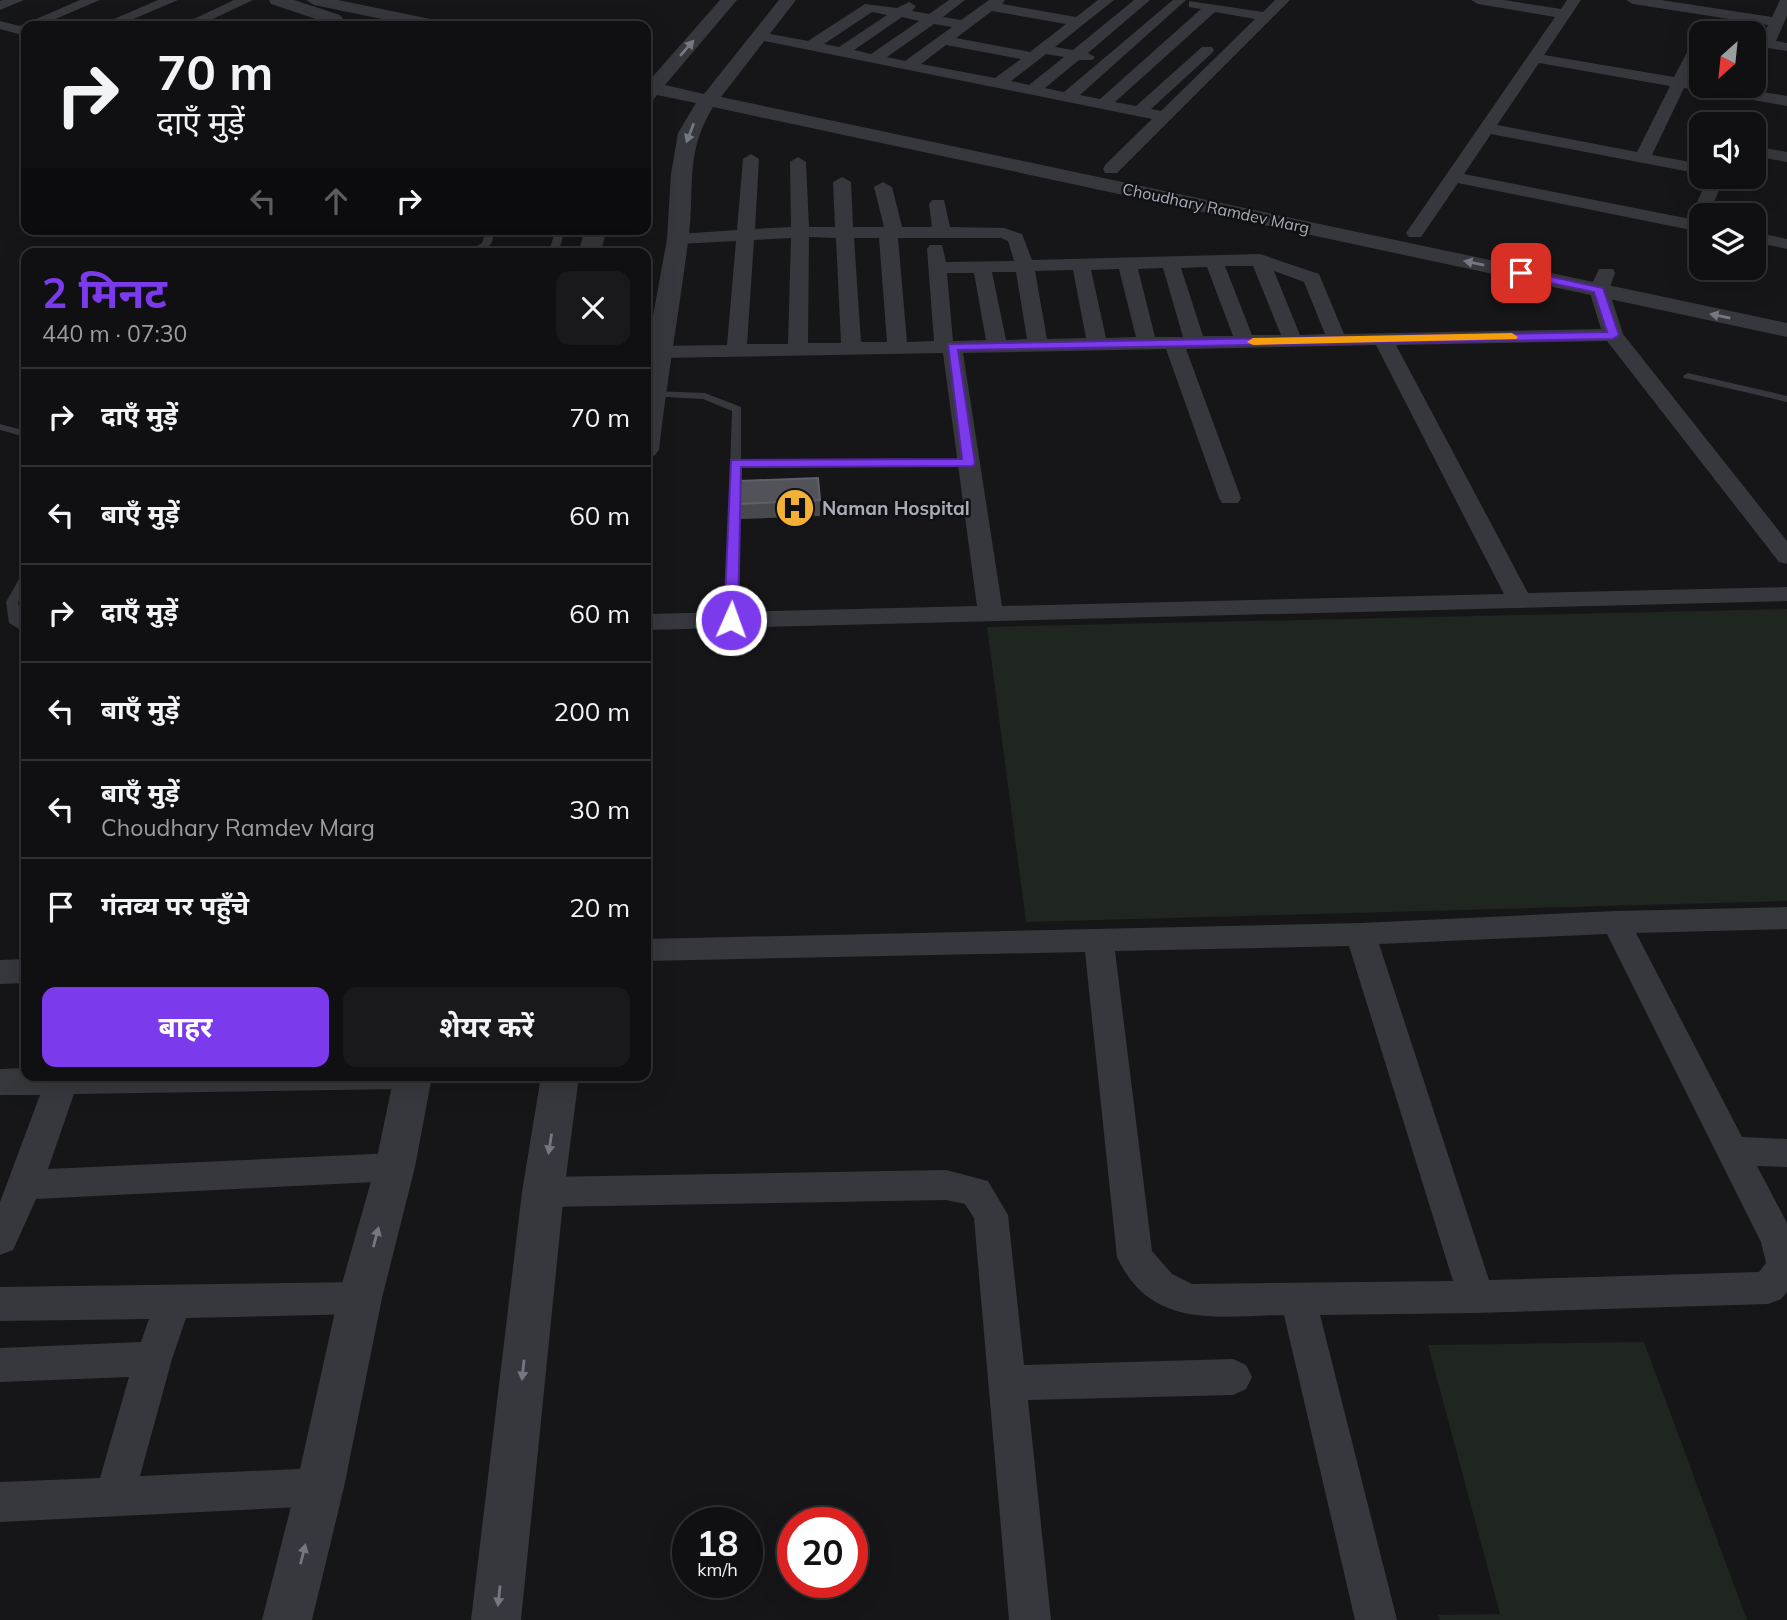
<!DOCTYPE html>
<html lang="hi">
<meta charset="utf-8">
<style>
body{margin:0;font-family:Mulish,"Noto Sans Devanagari",sans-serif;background:#19191b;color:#f1f3f6;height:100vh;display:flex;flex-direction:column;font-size:26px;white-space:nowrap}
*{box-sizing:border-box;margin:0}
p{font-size:23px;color:#9c9d9f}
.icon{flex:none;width:38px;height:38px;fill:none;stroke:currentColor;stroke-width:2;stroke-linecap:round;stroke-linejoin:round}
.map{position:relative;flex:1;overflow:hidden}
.side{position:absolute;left:21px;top:248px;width:630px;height:833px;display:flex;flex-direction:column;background:#101012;border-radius:14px;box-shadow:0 7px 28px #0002,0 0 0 2px #303032}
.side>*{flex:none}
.top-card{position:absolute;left:21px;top:21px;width:630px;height:214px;border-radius:14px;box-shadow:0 7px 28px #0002,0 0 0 2px #303032;background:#101012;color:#f1f3f6;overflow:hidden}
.needle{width:46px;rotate:207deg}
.tools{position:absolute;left:1689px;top:21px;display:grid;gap:14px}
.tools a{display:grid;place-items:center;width:77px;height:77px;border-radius:14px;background:#101012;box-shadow:0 7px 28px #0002,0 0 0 2px #303032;font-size:35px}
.speed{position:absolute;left:672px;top:1507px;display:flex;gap:14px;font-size:35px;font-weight:700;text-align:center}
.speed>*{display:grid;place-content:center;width:91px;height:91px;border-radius:50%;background:#101012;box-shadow:0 7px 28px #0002,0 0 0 2px #303032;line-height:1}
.speed small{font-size:18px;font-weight:400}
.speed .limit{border:10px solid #d22;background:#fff;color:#111}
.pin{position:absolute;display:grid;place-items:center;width:60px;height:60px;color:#fff;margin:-30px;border-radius:14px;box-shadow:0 4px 10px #0006}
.me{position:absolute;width:77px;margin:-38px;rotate:2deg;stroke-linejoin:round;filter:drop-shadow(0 0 5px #0008)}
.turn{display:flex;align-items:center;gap:24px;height:147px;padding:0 21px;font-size:32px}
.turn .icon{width:91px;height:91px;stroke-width:2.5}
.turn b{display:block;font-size:49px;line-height:60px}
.lanes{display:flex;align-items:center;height:66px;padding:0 21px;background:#0003;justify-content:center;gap:35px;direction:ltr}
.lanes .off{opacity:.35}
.round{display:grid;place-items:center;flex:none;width:74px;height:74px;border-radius:14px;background:#19191b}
.overview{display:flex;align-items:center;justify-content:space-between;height:119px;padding:0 21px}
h1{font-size:42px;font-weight:700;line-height:52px;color:#7c3aed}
.button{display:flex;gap:14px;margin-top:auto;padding:14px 21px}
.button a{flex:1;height:80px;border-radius:14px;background:#7c3aed;color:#fff;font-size:28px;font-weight:700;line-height:80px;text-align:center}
.button a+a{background:#19191b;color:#f1f3f6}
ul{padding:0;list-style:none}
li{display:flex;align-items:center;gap:21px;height:98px;padding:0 21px;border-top:2px solid #303032}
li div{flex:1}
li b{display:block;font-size:26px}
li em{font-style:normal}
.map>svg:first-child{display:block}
.green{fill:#1e261f}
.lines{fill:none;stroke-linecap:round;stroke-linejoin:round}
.service{fill:#37383d;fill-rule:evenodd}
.minor{fill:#37383d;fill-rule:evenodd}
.tertiary{fill:#37383d;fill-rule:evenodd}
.wall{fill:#47494d}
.building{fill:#525359;stroke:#5f6168;stroke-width:2}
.oneway{fill:#757881}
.route{fill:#7c3aed;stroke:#51269a;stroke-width:2}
.slow{fill:#f59e0b}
.labels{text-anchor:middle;stroke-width:5;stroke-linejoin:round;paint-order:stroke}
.far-street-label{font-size:16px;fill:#a8adb8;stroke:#111113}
.poi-label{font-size:19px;font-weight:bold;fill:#a8adb8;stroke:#111113;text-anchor:start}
</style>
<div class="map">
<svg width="1787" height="1620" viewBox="0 0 1787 1620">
<rect width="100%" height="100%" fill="#161618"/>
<!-- green -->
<g class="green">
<path d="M1787,609V901L1026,922L987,627Z"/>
<path d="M1644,1342L1747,1620H1440L1438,1615L1500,1614L1428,1345Z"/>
</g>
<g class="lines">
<!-- service -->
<g class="service">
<path d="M487,229H496L491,244L483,251L411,254L415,251L477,246L482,243Z"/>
<path d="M556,229H565L558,254H548Z"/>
<path d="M1688,373L1787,396V402L1684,378L1683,376Z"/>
<path d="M653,391L705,393L741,407V460H969L975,463L969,466H741L737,620L731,624L725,620L732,411L703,399L649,396V392Z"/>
<path d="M0,424L26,431V437L0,430Z"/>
<path d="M26,573V587L18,602L21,621L26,624V633L9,623L6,602L22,574Z"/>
</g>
<!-- minor -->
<g class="minor">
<path d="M3,0H24L0,10V1Z"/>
<path d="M80,0H100L39,26H26V36L0,29V21L20,26Z"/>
<path d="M158,0H178L117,26H98Z"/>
<path d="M234,0H253L198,26H179Z"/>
<path d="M949,0H965L943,17L961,20L989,0H1005L1002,4L1076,17L1098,0H1114L1055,47L1073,50L1134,0H1150L1088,53L1095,57L1092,60H1079L1045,88L1064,92L1173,0H1186L1080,95L1100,99L1201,9L1189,7V1L1263,12L1275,0H1290L1117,173H1105L1103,169L1105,165L1152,119L760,40L753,36L760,32L808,41L865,4L897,8L909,2L916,6L912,11L929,14ZM992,11L1066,24L1030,52L956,38ZM872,12L887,15L839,47L824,44ZM1215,12L1255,19L1161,111L1151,109L1212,53L1214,50L1212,47H1202L1136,106L1115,102ZM902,17L919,21L871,54L854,50ZM934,24L952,27L905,61L887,57ZM946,45L1021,59L995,78L921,64ZM1046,54L1064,57L1029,85L1011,81Z"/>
<path d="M1471,0H1504L1561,9L1567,0H1581L1544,55L1674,77L1694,39L1701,35V54L1689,80L1701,82V86H1725L1787,96V106L1684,88L1652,155L1701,164V174L1491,134L1464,174L1690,219L1708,177H1724L1709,215H1701V232L1458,183L1421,237H1409L1406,233L1555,17L1478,4ZM1539,63L1670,86L1637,152L1497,125Z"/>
<path d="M1626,0H1661L1772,17L1780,0H1787V16L1776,41L1787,43V51L1762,47L1760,44L1768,25L1633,4Z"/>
<path d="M1754,146L1787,152V162L1754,156Z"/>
<path d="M751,154L759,159L755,229L791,227L790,162L798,157L806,162L809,227H835L833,182L842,177L851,182L853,227H884L874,187L883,182L892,187L902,227H932L929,204L932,200H944L950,227L1004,228L1022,234L1032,260L1260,254L1319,274L1344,334L1601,329L1589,290L1599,269H1613L1615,273L1609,290L1623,334L1787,541V564L1779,562L1607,341L1396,345L1528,593L1787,587V601L646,630V614L977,606L943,353L658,358L651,356L648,352L651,348L658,346L727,345L736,241L678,244L669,239L678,234L737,230L743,159ZM809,237L836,238L841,343H808ZM791,238L788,344H747L754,240ZM854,238H879L887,342H861ZM898,238H1001L1008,241L1014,261L946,262L942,245H930L927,249L934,341L907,342ZM1225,266H1253L1281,335H1252ZM1207,267L1233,336H1203L1181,268ZM1163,268L1183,337H1155L1138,269ZM1119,269L1136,337L1106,338L1091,270ZM1073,270L1086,338L1047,339L1035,271ZM1274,271L1304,282L1325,334L1300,335ZM992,272H1016L1027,339L1006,340ZM947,273H974L986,340L953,341ZM1376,345L1504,594L1002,606L963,353L1166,349L1219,498L1222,503H1238L1241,498L1186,349Z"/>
<path d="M1754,232L1787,239V249L1754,242Z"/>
<path d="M1787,907V929L1636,933L1742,1137L1787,1139V1167L1757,1166L1787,1223V1292L1781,1299L1768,1304L1476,1313L1320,1315L1397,1620H1355L1284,1315C1217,1316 1151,1330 1117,1257L1085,952L646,961V939L1361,923L1616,911ZM1607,934L1761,1242L1766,1263L1759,1272L1489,1280L1379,944ZM1349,946L1453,1281L1192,1284L1172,1274L1152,1251L1115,951Z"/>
<path d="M26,959V983L0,984V960Z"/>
<path d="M26,1068V1076H415L411,1085L399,1089L74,1094L48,1169L395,1153L407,1157L412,1167L407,1177L395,1181L36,1199L13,1250L0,1255V1202L40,1095H0V1069Z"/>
<path d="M946,1170L988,1181L1008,1215L1024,1365L1233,1359L1246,1365L1252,1377L1246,1389L1233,1395L1028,1400L1051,1620H1009L974,1218L965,1204L946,1200L543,1207L531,1202L526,1192L531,1182L543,1177Z"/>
<path d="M360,1282L373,1286L378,1298L373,1310L360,1314L186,1318L172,1359L140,1476L320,1468L334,1473L340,1487L334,1501L320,1506L0,1522V1482L100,1478L129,1377L0,1382V1348L141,1342L149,1319L0,1321V1287Z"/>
</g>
<!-- tertiary -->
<g class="tertiary">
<path d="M269,0H294L340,15L343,19L334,24L328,23L271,4Z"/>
<path d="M306,0H338L440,21L449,26H416L314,5Z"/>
<path d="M720,0H737L665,85L704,94L779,0H796L721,97L1787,323V337L713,107C683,156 696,190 688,242C679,312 667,380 659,450L655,455L646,458V354L667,239L671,174L678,133L696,103L657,95L653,100L646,102V82H648Z"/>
<path d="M585,229H607L600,254H578Z"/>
<path d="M394,1076H432L415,1167L382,1298L344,1487L312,1620H262L296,1487L338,1298L375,1167Z"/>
<path d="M541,1076H579L564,1192L521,1620H471L522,1192Z"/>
</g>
</g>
<!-- wall -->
<path class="wall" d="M820,500V516L741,519L740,504Z"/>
<!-- building -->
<path class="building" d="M818,478L820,500L740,504V481Z"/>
<!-- one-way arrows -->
<defs><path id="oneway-solid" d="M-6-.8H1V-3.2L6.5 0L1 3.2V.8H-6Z" transform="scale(1.75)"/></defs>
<g class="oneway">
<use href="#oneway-solid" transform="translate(687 48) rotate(-49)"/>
<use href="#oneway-solid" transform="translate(690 133) rotate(111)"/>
<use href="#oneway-solid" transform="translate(1474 263) rotate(-168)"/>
<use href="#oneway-solid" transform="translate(1720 316) rotate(-168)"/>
<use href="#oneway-solid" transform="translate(550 1144) rotate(99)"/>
<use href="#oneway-solid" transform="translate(376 1237) rotate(-75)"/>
<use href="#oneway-solid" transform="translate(523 1370) rotate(96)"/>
<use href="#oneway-solid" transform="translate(303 1554) rotate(-76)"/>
<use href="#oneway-solid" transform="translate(499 1596) rotate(96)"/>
</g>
<!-- route -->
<path class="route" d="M1521,270L1603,288L1619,335L1613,339L958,350L975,463L973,466L741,467L738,620L731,625L724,620L731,460L962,459L948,344L1607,332L1594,292L1517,276L1516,273Z"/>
<!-- slow -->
<path class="slow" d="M1512,333L1518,337L1516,339L1253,345L1247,342L1253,338Z"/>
<!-- icons -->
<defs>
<g id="hospital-disc" transform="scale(2.0125)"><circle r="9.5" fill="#f2b134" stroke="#111113"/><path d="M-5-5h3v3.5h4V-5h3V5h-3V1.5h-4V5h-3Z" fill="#111"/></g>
</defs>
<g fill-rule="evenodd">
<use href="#hospital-disc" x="795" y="508"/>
</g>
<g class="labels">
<!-- far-street labels -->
<g class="far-street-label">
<text transform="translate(1216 208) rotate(12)" y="6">Choudhary Ramdev Marg</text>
</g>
<!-- poi labels -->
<g class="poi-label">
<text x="822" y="515">Naman Hospital</text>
</g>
</g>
</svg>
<div class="tools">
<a><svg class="needle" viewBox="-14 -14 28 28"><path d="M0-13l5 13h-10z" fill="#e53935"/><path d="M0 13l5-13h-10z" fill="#9c9d9f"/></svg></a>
<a><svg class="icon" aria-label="sound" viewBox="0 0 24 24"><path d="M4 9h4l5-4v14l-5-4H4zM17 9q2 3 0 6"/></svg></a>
<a><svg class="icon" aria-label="layers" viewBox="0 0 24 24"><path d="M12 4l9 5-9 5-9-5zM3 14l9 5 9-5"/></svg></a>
</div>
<div class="speed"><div>18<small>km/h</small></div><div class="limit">20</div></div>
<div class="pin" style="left:1521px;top:273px;background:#d93025"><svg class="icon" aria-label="arrive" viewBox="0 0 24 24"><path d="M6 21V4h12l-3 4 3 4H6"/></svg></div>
<svg class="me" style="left:731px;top:620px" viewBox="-20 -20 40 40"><circle r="17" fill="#7c3aed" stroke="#fff" stroke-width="3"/><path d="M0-11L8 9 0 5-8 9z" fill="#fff"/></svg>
<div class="top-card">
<div class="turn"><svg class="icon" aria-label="right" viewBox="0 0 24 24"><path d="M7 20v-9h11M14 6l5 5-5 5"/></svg><div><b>70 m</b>दाएँ मुड़ें</div></div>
<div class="lanes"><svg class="icon off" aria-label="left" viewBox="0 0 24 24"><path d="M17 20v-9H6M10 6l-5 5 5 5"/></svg><svg class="icon off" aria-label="ahead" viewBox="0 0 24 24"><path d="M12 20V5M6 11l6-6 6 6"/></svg><svg class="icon" aria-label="right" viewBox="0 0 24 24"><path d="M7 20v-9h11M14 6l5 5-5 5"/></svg></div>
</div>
<section class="side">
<div class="overview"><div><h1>2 मिनट</h1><p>440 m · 07:30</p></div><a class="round"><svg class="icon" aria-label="close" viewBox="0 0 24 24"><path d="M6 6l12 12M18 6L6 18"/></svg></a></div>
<ul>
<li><svg class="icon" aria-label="right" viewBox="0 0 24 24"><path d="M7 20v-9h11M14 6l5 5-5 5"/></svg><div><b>दाएँ मुड़ें</b></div><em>70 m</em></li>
<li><svg class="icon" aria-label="left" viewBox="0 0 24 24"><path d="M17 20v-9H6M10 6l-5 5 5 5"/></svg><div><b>बाएँ मुड़ें</b></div><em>60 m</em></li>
<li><svg class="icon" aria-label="right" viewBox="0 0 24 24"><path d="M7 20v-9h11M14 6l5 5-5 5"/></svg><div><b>दाएँ मुड़ें</b></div><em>60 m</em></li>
<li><svg class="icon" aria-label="left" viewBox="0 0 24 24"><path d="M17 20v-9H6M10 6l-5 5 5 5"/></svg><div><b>बाएँ मुड़ें</b></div><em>200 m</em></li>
<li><svg class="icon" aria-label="left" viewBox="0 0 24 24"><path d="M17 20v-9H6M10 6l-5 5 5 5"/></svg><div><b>बाएँ मुड़ें</b><p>Choudhary Ramdev Marg</p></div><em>30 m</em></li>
<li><svg class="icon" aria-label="arrive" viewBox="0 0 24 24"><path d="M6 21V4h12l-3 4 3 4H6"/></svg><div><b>गंतव्य पर पहुँचे</b></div><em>20 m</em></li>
</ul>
<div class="button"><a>बाहर</a><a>शेयर करें</a></div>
</section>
</div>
